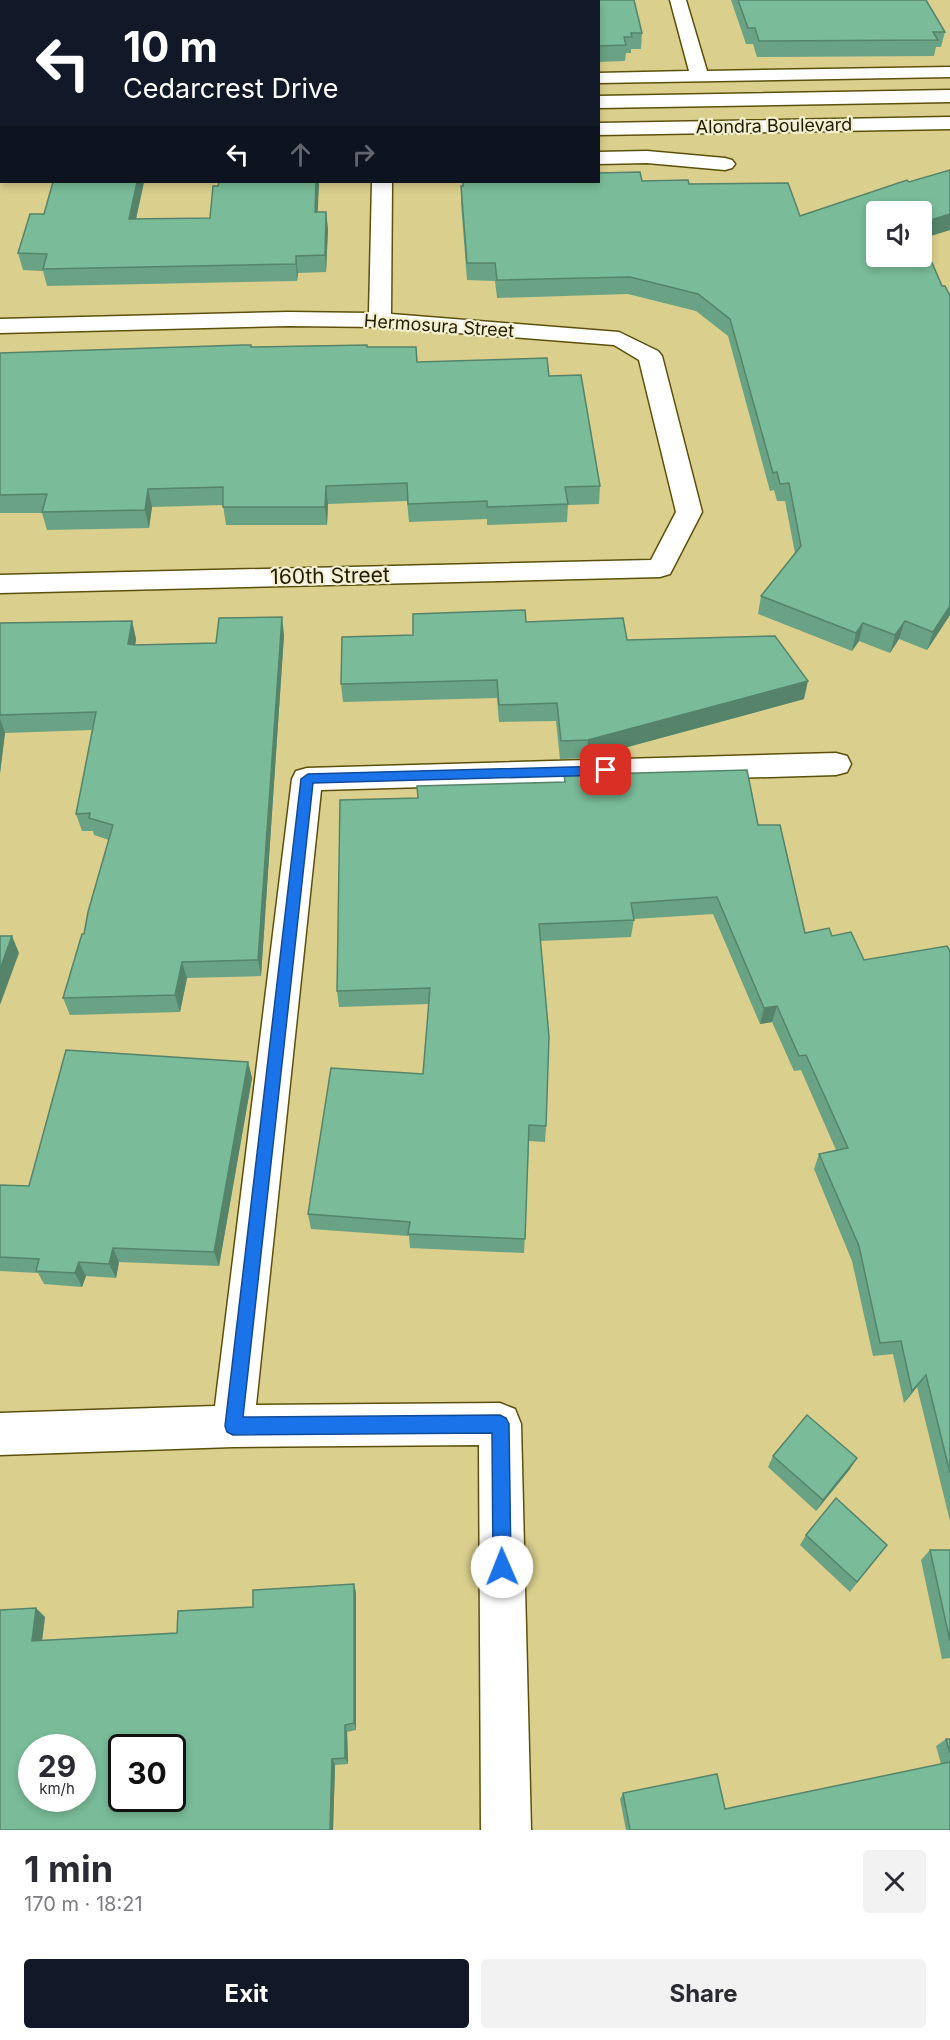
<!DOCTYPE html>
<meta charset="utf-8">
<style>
body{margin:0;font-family:Inter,sans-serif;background:#f2f2f3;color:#2b2b33;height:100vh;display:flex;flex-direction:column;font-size:22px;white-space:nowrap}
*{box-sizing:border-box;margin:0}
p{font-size:20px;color:#7c7c81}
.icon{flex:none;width:33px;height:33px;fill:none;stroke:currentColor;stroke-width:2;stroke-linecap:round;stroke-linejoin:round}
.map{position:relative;height:1830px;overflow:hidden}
.panel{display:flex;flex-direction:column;background:#fff;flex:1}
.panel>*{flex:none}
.top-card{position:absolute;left:0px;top:0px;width:600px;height:183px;box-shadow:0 3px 9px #0003;background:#111827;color:#fff;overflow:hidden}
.tools{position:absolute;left:866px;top:201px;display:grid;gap:12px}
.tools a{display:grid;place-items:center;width:66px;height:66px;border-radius:6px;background:#fff;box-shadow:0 3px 9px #0003;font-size:30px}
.speed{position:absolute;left:18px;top:1734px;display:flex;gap:12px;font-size:30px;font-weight:700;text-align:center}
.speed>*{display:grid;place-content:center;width:78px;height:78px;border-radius:50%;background:#fff;box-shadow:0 3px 9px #0003;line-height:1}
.speed small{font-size:15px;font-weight:400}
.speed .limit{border:3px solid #111;border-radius:9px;background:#fff;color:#111}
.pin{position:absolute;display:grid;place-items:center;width:51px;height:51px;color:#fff;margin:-26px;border-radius:12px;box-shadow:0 3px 9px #0006}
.me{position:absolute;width:66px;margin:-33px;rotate:359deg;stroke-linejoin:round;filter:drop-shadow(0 0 4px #0008)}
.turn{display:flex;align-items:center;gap:21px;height:126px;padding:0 24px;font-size:27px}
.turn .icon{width:78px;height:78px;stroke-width:2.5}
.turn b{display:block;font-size:42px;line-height:51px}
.lanes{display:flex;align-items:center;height:57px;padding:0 24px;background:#0003;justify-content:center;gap:30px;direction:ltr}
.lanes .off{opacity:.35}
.round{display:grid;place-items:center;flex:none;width:63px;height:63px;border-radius:6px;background:#f2f2f3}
.headline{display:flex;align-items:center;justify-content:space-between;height:102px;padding:0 24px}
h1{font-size:36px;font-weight:700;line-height:45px}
.primary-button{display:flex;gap:12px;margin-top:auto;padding:12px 24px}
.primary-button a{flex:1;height:69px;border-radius:6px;background:#111827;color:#fff;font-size:24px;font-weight:700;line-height:69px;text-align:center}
.primary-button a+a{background:#f2f2f3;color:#2b2b33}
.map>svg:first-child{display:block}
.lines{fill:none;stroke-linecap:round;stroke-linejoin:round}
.minor-casing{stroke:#5c510a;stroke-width:3}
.secondary-casing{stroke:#5c510a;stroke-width:3}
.minor{fill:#fff;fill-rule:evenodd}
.secondary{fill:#fff;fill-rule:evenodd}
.wall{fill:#69a284}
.shaded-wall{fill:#55846b}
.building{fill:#7abc99;stroke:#55846b;stroke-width:1.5;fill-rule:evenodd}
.route{fill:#1a73e8;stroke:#114b97;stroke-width:1.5}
.labels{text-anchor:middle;stroke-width:4.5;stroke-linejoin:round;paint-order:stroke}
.far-street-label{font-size:18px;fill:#201b02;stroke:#f4efcf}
.street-label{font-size:21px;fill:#201b02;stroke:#f4efcf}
</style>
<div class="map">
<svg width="950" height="1830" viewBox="0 0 950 1830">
<rect width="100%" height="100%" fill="#dacf8d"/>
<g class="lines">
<!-- minor casing -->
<g class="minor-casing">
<g id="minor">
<rect x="377" y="0" width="16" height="2"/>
<path d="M670,0H686L707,71L950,67V77L598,83V73L689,71Z"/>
<path d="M647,151L725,158L732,160L735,164L732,168L725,170L647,163L598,164V152Z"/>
<path d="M372,182H392L391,314L619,332L658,351L662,356L702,512L670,574L660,577L0,593V575L651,560L676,512L639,360L614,345L380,327L289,326L0,333V319L289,312L369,313Z"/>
<path d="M836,753L847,756L851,764L847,772L836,775L321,790L256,1405L500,1403L515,1409L521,1424L531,1830H481L479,1445L233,1447L0,1455V1413L215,1406L292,779L296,771L307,768Z"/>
</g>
</g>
<!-- secondary casing -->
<g class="secondary-casing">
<g id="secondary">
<path d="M950,90V102L598,108V96Z"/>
<rect x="0" y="107" width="2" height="12"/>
<path d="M950,117V129L598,135V123Z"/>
<rect x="0" y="135" width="2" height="12"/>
</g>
</g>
<!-- minor -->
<use href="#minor" class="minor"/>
<!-- secondary -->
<use href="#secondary" class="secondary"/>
</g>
<!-- wall -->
<g class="wall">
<path d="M0,0L2,2V92H0Z"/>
<path d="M443,0H634L642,33L641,49H631V53H626L625,61L598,62V2H443Z"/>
<path d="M731,0H926L945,32L941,47H936L934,56L757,57L753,44H746Z"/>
<path d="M950,170V230L922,238L950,615L927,650L899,639L890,653L859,641L852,651L758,614L761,596L795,553L785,501H777L774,490L770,491L728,336L696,311L628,294L497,298L495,281L467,280L461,203V186H462V182L642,181L689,184L800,216L909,182Z"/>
<path d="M53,182H144L136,219L210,218L319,182L317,212H326L328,229L326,272L298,273L297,281L47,286L43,271L23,270L18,253L44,214Z"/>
<path d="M251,347H367L417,362L549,376L600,486L599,504L568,505L567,522L487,525V519L409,522L407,501L328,504L327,525H226L223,505L152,507L149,528L47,530L42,513H0V353Z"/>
<path d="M132,621L136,639L135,645L216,643L284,635L261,976L187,978L180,1012L70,1015L63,998L84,934L109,840L94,835L93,831H82L76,814L92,730L5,733L0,773V623Z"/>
<path d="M526,622L627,640L804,699L587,758L560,759L556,721L499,722L497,698L343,702L341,684L413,635Z"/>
<path d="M564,775L758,825L805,933L832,936L864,960L950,951V1521L917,1387L904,1403L893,1354L873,1356L852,1261L814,1169L819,1154L836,1150L801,1070L794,1071L772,1022L760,1024L713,914L634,919L631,937L540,941L546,1126L545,1142L529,1141L524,1253L410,1248L409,1236L311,1229L308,1214L423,1074L429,1004L339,1007L337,991L418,798L564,782Z"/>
<path d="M248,1062L252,1078L219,1266L119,1262L116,1278L86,1276L82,1287L44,1284L38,1273L0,1271V1185L29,1186Z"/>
<path d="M773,1456L850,1469L816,1511L768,1467Z"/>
<path d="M806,1535L887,1545L850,1592L800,1545Z"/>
<path d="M930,1550H950V1658L942,1659L921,1560Z"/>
<path d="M356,1593V1730L347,1732L348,1764L335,1765L333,1830H0L45,1617L42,1640L177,1633L253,1607Z"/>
<path d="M946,1739H950V1830H626L620,1799L623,1793L725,1809L941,1764L936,1746Z"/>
</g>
<!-- shaded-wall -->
<g class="shaded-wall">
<path d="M174,0H183V2H173Z"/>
<path d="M137,182H144L132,237L129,219Z"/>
<path d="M316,182H319L317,229L315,212Z"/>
<path d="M326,212L328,229L326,272L325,255Z"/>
<path d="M950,214V230L921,239V223Z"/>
<path d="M296,256L298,273L297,281L296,264Z"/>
<path d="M326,486L328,504L327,525L325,507Z"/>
<path d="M148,489L152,507L149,528L145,510Z"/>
<path d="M950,606V615L927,650L933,632Z"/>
<path d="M282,617L284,635L261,976L258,960Z"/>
<path d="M132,621L136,639L133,662L128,644Z"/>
<path d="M905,621L899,639L890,653L895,635Z"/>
<path d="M863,623L859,641L852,651L856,633Z"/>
<path d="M808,681L804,699L587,758L588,740Z"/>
<path d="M0,718L5,733L0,773Z"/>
<path d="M12,936L19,953L0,1005V969Z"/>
<path d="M182,962L187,978L180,1012L175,995Z"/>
<path d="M777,1006L772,1022L760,1024L764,1008Z"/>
<path d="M248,1062L252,1078L219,1266L214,1252Z"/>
<path d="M113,1248L119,1262L116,1278L109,1264Z"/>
<path d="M79,1262L86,1276L82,1287L75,1273Z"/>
<path d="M926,1375L917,1387L904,1403L912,1391Z"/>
<path d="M857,1458L850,1469L816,1511L823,1500Z"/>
<path d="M354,1584L356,1593V1730L354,1723Z"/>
<path d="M36,1608L45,1617L41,1649L32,1641Z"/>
<path d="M345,1725L347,1732L348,1764L345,1758Z"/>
<path d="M332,1759L335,1765L333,1830H330Z"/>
</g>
<!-- building -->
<g class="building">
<path d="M0,0H174L173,2H2V64H0Z"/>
<rect x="233" y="0" width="94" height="2"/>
<path d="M443,0H634L642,33H631L632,37H624L626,45L598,46V2H443Z"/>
<path d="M738,0H926L945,32H933L938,40L759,41L755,28H748Z"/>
<path d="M950,170V214L921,223V212H876V256H921V237L942,286H945L950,296V606L933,632L905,621L895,635L863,623L856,633L761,596L801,546L789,483L780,484L777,472L773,473L730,319L698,294L630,277L497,280L495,263H467L461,186H463V182H598V173L640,172L642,181L688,180L689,184L788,183L800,216L907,180L909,182Z"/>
<path d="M53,182H137L129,219L210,218L213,186H218L219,182H316L315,212H326L325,255L296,256V264L43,269L47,254L18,253L30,214H44Z"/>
<path d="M243,345H251V347L367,345V347H416L417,362L547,358L549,376L581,375L600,486L565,487L568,504L487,507V501L408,504L407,483L326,486L325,507H223V487L148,489L145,510L42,512L47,494L0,495V353Z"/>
<path d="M525,610L526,622L623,618L627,640L775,636L808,681L588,740L561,741L557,703L499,705L497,680L341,684L342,637L413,635V614Z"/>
<path d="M282,617L258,960L182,962L175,995L63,998L82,934H84L88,912L113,825L89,818L90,813L76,814L96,712L0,715V623L132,621L128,644L135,645L216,643L219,618Z"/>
<path d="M747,770L758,825H780L805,933L829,928L832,936L851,932L864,960L947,946L950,951V1473L926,1375L912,1391L901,1341L880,1343L859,1246L819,1154L848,1148L806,1055L799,1056L777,1006L764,1008L717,897L631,903L634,920L539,924L549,1037L546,1126L529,1125L525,1239L408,1234L410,1222L308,1214L331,1068L423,1074L430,988L337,991L340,800L418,798L417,786L565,782L564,775Z"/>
<path d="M0,936H12L0,969Z"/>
<path d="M66,1050L248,1062L214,1252L113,1248L109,1264L79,1262L75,1273L36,1271L39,1259L0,1257V1185L29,1186Z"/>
<path d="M807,1415L857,1458L823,1500L773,1456Z"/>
<path d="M836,1498L887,1545L857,1582L806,1535Z"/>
<path d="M930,1550H950V1641Z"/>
<path d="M354,1584V1723L345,1725V1758L332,1759L330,1830H0V1610L36,1608L32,1641L177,1633L178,1611L253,1607V1590ZM32,1748H82V1798H32ZM122,1748H172V1798H122Z"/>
<path d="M946,1739H950V1753Z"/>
<path d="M950,1762V1830H630L623,1793L717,1774L725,1809Z"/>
</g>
<!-- route -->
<path class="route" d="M606,766L613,770L606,775L313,783L243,1417L500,1415L506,1418L509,1424L511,1567L509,1574L502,1576L496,1574L493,1567L492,1433L233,1435L227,1432L225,1426L301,779L308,774Z"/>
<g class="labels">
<!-- far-street labels -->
<g class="far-street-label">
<text transform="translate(774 126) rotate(-1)" y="6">Alondra Boulevard</text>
<text transform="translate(439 326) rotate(4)" y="6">Hermosura Street</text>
</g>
<!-- street labels -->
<g class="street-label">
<text transform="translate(330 576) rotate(-1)" y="7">160th Street</text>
</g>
</g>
</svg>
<div class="tools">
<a><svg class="icon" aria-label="sound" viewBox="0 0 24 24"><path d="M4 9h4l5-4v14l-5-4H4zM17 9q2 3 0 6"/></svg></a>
</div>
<div class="speed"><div>29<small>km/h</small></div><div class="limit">30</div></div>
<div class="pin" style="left:606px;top:770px;background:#d93025"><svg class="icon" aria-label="arrive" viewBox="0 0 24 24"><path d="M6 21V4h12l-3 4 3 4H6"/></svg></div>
<svg class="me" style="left:502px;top:1567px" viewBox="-20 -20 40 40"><circle r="19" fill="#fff"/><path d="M0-13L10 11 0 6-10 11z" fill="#1a73e8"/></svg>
<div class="top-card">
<div class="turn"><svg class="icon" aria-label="left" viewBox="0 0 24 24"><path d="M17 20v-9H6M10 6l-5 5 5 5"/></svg><div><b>10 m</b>Cedarcrest Drive</div></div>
<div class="lanes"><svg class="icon" aria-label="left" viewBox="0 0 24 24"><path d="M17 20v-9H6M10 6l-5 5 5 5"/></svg><svg class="icon off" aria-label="ahead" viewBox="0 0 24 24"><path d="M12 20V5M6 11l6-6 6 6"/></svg><svg class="icon off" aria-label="right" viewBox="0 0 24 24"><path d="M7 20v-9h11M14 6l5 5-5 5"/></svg></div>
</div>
</div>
<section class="panel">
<div class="headline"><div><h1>1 min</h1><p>170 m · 18:21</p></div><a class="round"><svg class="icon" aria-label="close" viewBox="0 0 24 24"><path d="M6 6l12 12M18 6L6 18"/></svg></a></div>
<div class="primary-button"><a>Exit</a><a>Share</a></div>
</section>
